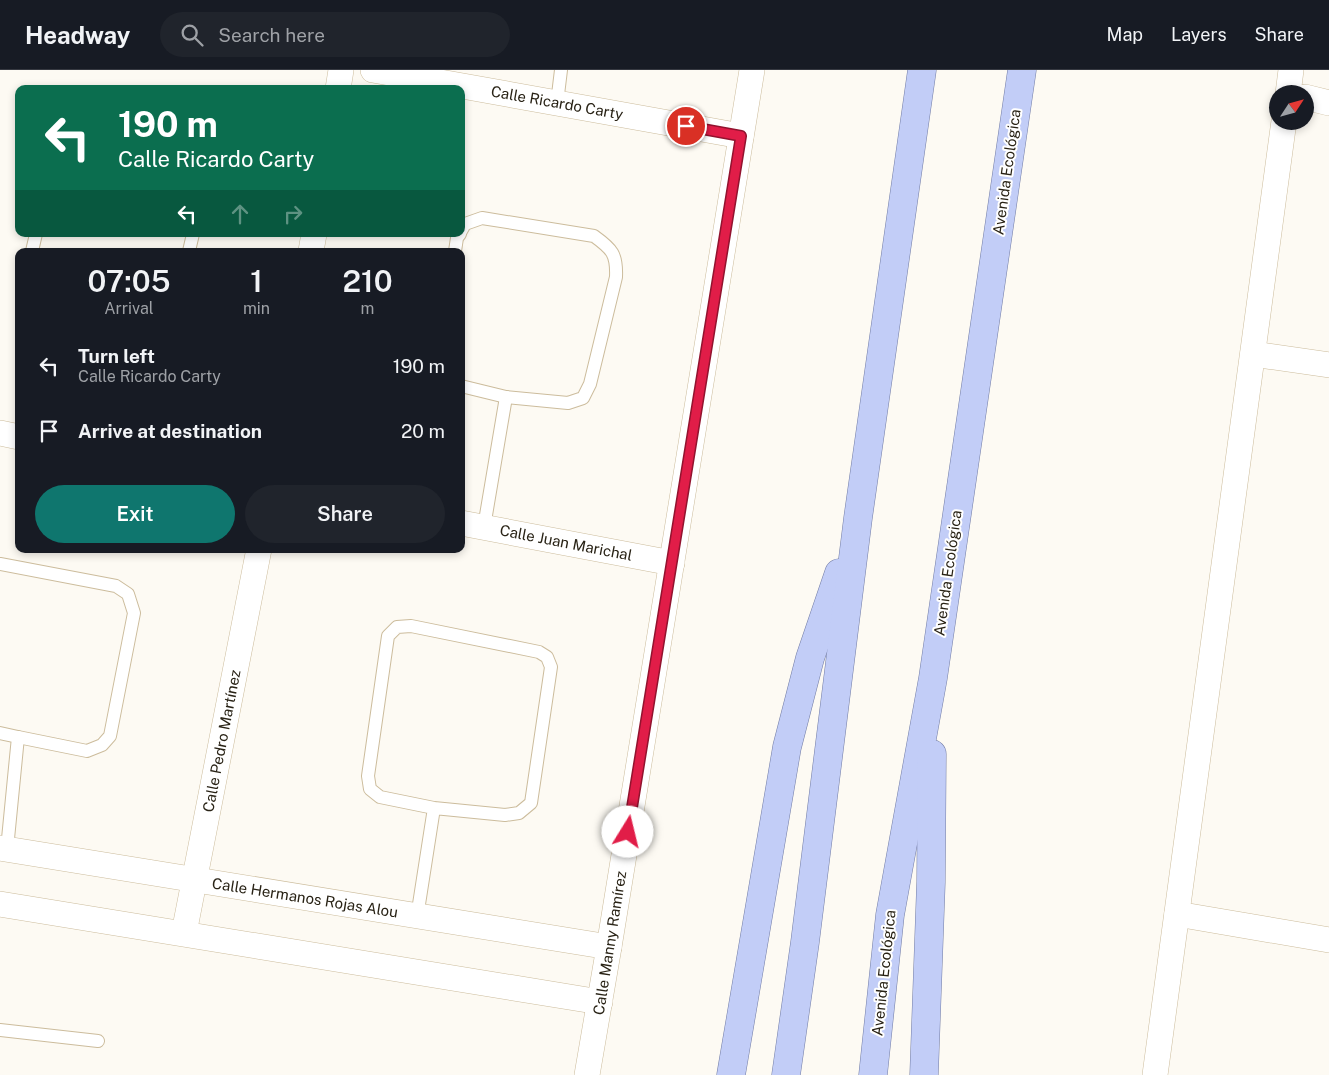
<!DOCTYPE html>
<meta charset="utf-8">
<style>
body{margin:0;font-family:"Public Sans",sans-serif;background:#20242c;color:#f1f3f6;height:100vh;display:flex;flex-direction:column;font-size:19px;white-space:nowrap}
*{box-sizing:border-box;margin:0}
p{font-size:16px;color:#9ea1a6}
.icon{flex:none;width:28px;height:28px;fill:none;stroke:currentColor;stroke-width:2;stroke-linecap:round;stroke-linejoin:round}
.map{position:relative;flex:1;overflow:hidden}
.drawer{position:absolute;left:15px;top:178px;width:450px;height:305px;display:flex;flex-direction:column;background:#171b24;border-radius:10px;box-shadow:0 2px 8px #0003}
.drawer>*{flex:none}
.guide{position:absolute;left:15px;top:15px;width:450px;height:152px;border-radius:10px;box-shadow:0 2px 8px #0003;background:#0b6e4f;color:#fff;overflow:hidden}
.needle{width:32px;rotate:54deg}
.tools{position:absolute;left:1269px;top:15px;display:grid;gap:10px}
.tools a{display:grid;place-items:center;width:45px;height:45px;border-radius:50%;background:#171b24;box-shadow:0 2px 8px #0003;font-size:25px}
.pin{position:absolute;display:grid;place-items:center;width:42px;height:42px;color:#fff;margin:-21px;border:2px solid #fff;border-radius:50%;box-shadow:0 1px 5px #0007}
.me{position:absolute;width:55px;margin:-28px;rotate:9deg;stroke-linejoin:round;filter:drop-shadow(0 0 4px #0008)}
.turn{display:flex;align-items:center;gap:18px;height:105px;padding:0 20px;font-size:22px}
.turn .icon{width:65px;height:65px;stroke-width:2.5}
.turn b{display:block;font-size:35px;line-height:42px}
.lanes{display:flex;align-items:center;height:48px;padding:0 20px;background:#0003;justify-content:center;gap:25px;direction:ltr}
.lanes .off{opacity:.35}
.eta{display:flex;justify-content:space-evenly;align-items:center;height:85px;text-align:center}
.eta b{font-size:30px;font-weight:600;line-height:35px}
.action{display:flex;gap:10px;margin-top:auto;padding:10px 20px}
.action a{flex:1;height:58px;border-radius:30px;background:#0f766e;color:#fff;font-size:20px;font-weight:600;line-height:58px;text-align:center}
.action a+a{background:#20242c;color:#f1f3f6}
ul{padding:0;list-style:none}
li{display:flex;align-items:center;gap:15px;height:65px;padding:0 20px}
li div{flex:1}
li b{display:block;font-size:19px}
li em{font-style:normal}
header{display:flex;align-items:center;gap:30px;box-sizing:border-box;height:70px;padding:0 25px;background:#171b24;border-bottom:1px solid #363941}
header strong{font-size:24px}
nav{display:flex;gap:28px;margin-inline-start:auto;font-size:18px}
.search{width:350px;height:45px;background:#20242c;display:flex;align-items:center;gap:12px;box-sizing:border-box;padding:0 18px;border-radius:28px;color:#9ea1a6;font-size:19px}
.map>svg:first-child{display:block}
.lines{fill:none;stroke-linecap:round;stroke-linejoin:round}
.service-casing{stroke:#ccbc9c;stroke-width:14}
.minor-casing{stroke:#ccbc9c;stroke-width:26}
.primary-casing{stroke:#727ca4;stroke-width:29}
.service{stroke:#fff;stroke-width:12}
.minor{stroke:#fff;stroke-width:25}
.primary{stroke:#c2cdf7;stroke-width:28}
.route-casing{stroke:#92132f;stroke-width:12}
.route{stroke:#e11d48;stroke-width:9}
.labels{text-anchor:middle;stroke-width:4;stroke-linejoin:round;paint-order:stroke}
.street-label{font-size:15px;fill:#292316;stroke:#fff}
</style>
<header>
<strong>Headway</strong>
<div class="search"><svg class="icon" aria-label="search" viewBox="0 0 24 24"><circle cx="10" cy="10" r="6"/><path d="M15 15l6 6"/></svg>Search here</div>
<nav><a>Map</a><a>Layers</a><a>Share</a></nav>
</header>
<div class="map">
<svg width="1329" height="1005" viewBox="0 0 1329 1005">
<rect width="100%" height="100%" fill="#fdfaf3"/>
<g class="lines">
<!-- service casing -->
<g class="service-casing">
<g id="service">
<path d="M557,33L561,0"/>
<path d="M461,161L465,154L482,148L594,166C612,179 617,184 616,207L590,314L583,328L568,333L506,327"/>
<path d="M32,181L36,164"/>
<path d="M189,181L193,164"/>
<path d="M455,181L457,168L460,164"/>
<path d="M461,316L506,327L484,457"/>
<path d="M0,494L116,516L128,524L134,543L110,666L102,675L87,681L18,667"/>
<path d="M0,663L18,667L7,779"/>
<path d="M417,847L434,738L380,727L370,719L368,706L388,566L397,557L411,556L539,582L547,587L551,597L531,733L519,743L505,745L434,738"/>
<path d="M0,960L98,971"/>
</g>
</g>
<!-- minor casing -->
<g class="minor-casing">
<g id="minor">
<path d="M373,0L741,66"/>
<path d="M338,19L341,0"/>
<path d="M1288,24L1291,0"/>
<path d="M1305,27L1329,33"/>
<path d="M311,181L314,164"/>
<path d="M1253,284L1329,295"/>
<path d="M0,363L19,367"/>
<path d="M461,453L672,493"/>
<path d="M0,778L609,877"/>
<path d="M0,834L600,932"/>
<path d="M1177,844L1329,870"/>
<path d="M184,863L259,479"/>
<path d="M587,1005L609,877L752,0"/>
<path d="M1155,1005L1284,51"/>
</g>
</g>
<!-- primary casing -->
<g class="primary-casing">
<g id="primary">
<path d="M731,1005L787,677L810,588L839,503"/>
<path d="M786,1005L805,872L858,448L922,0"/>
<path d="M873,1005L890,845L933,608L1022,0"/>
<path d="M924,1005L931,812L932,684"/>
</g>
</g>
<!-- service -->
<use href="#service" class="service"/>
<!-- minor -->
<use href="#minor" class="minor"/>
<!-- primary -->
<use href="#primary" class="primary"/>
</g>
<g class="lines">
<!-- route casing -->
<g class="route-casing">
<path id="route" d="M628,762L741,66L686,56"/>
</g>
<!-- route -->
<use href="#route" class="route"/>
</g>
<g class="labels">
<!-- street labels -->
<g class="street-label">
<text transform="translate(557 33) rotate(10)" y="5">Calle Ricardo Carty</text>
<text transform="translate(1007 102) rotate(-82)" y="5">Avenida Ecológica</text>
<text transform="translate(566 473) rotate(11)" y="5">Calle Juan Marichal</text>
<text transform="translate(948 503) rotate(-82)" y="5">Avenida Ecológica</text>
<text transform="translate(222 671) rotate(-79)" y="5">Calle Pedro Martínez</text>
<text transform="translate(305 828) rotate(9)" y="5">Calle Hermanos Rojas Alou</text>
<text transform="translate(610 873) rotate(-81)" y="5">Calle Manny Ramírez</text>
<text transform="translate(884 903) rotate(-84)" y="5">Avenida Ecológica</text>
</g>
</g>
</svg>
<div class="tools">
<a><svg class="needle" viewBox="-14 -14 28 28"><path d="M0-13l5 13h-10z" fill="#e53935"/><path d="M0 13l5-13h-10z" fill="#9ea1a6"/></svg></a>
</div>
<div class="pin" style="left:686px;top:56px;background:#d93025"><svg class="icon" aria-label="arrive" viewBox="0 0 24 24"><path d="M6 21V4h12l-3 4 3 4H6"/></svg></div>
<svg class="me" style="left:628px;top:762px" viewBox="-20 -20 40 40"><circle r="19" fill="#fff"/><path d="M0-13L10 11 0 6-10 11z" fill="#e11d48"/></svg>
<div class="guide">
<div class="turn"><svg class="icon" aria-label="left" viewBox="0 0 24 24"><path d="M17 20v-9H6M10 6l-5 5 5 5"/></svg><div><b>190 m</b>Calle Ricardo Carty</div></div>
<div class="lanes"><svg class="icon" aria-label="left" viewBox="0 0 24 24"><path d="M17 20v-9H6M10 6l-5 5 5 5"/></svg><svg class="icon off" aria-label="ahead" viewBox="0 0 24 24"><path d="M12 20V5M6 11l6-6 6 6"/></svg><svg class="icon off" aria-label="right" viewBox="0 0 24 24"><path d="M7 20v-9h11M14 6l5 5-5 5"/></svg></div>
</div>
<section class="drawer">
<div class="eta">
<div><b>07:05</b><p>Arrival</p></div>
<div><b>1</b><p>min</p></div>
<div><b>210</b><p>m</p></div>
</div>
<ul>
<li><svg class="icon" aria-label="left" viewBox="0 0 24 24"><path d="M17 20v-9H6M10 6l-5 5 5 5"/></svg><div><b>Turn left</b><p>Calle Ricardo Carty</p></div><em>190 m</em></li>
<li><svg class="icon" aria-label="arrive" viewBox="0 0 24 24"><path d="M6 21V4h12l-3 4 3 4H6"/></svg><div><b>Arrive at destination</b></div><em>20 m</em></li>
</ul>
<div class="action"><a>Exit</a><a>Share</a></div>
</section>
</div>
